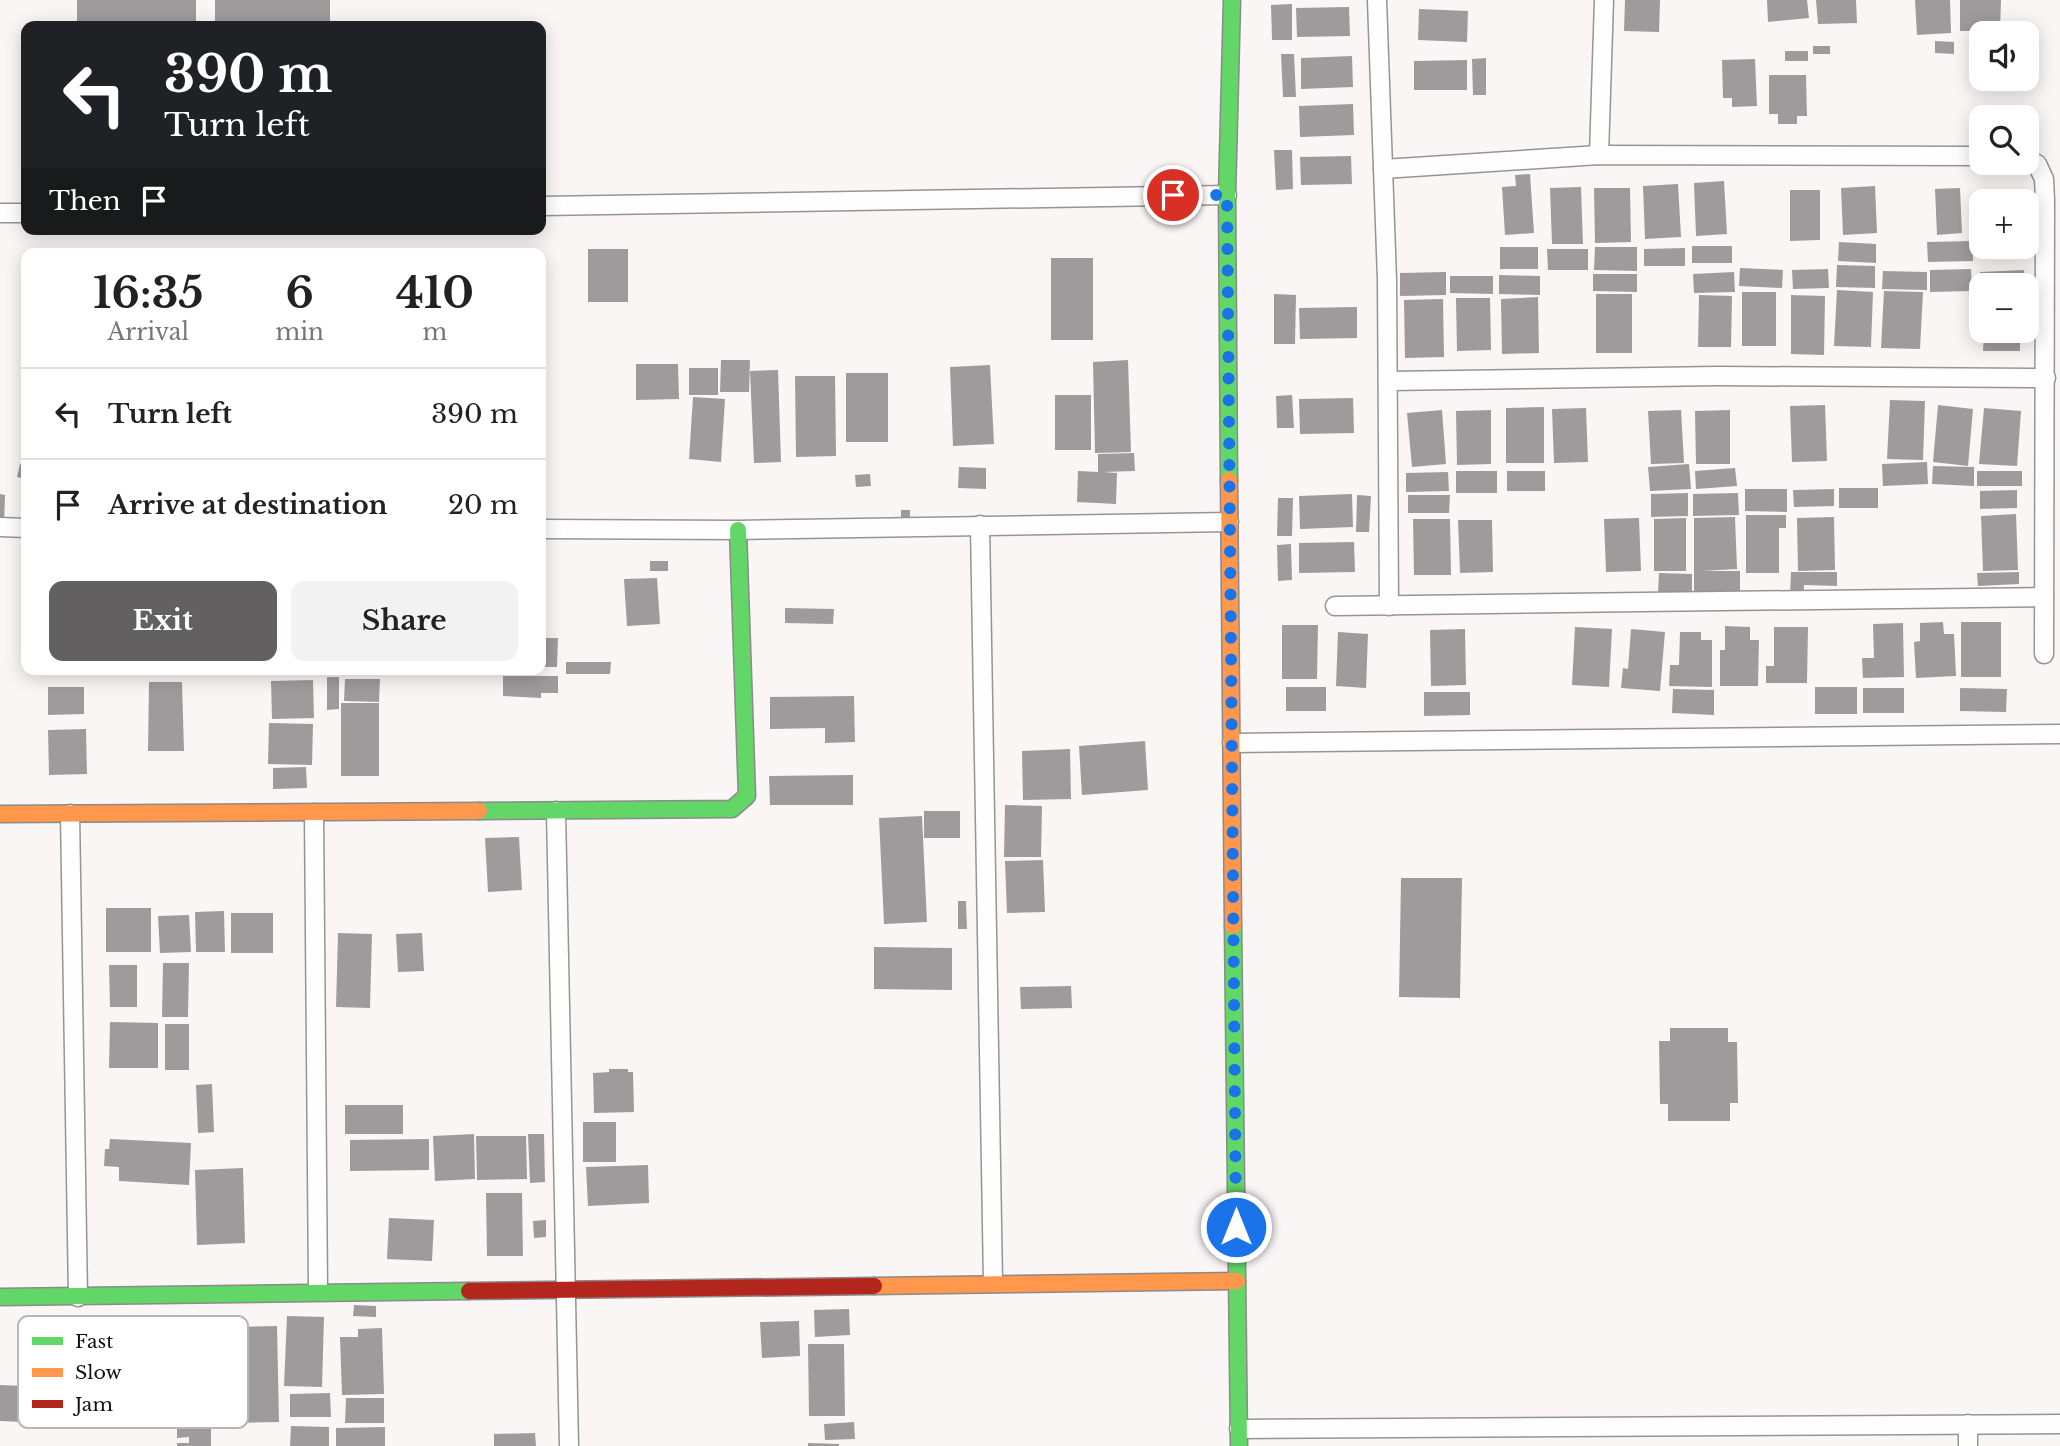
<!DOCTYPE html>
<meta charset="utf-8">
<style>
body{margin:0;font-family:"Libre Baskerville",serif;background:#f2f2f2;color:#222;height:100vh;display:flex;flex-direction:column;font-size:26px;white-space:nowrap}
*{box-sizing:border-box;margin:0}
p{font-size:23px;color:#767676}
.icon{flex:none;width:38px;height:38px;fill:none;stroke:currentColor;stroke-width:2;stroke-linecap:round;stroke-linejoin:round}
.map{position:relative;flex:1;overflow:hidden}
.side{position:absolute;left:21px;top:248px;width:525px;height:427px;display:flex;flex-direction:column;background:#fff;border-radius:14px;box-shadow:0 4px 18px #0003}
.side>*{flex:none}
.banner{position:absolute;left:21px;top:21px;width:525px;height:214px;border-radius:14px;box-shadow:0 4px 18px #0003;background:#202124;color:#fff;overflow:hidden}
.fabs{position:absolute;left:1969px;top:21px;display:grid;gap:14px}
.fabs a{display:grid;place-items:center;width:70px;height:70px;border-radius:14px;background:#fff;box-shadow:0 4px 18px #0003;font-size:35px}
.pin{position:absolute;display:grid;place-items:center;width:60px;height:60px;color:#fff;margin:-30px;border:4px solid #fff;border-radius:50%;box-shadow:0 2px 7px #0007}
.me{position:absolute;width:77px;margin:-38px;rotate:0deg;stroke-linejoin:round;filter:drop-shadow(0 0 5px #0008)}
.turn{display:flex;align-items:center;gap:24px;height:147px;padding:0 28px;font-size:32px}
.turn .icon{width:91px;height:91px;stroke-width:2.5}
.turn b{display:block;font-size:49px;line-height:60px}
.then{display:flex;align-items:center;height:66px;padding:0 28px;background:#0003;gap:14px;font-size:26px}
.eta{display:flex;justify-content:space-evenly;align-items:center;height:119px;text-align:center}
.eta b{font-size:42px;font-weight:800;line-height:49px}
.cta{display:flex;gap:14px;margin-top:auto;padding:14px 28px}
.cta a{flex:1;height:80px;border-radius:14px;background:#626060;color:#fff;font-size:28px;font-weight:800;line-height:80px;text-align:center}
.cta a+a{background:#f2f2f2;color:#222}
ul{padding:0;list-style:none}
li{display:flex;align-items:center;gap:21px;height:91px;padding:0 28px;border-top:2px solid #e0e0e0}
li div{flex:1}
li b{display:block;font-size:26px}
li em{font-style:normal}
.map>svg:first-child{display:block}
.building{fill:#9f9b9c}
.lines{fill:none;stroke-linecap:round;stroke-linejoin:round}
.street-casing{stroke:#969494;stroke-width:21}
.fast-casing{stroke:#8c8a8a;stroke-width:19}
.slow-casing{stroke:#8c8a8a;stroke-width:19}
.jam-casing{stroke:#8c8a8a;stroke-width:19}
.street{stroke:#fefefe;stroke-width:18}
.fast{stroke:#63d668;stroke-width:16}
.slow{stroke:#ff974d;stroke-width:16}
.jam{stroke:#b3261e;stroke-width:16}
.route{stroke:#1a73e8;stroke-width:12;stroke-dasharray:0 21.6}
.key{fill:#fff;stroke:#b7b7b7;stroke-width:2}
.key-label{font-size:19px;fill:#101010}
</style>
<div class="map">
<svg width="2060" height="1446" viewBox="0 0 2060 1446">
<rect width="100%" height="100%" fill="#fbf6f6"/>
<!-- building -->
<g class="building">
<rect x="77" y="0" width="119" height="26"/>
<rect x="215" y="0" width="115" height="26"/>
<path d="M1625,0H1660L1659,32L1624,31Z"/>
<path d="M1767,0H1807L1809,18L1768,22Z"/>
<path d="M1816,0H1856L1857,23L1818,24Z"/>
<path d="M1915,0H1950L1951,33L1917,35Z"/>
<path d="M1960,0H2001L2000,31H1960Z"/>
<path d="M1292,4V40H1272L1271,5Z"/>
<path d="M1349,7L1350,36L1297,37L1296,8Z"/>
<path d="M1419,9L1468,11L1467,42L1418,40Z"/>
<path d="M1935,41L1954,42V54L1935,53Z"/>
<rect x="1813" y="46" width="17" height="8"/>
<rect x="1785" y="51" width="23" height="10"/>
<path d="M1281,54H1294L1296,97H1283Z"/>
<path d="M1352,56L1353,87L1301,89V58Z"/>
<path d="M1486,58V95H1473L1472,59Z"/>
<path d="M1755,59L1757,106L1732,107V98H1723L1722,60Z"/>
<path d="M1467,60V90H1414V61Z"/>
<path d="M1769,75H1806L1807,116H1797V124H1778V114H1769Z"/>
<path d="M1353,104L1354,135L1300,137L1299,106Z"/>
<path d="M1274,150H1292L1293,189L1276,190Z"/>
<path d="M1351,156L1352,184L1301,185L1300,157Z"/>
<path d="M1530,174L1534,233L1505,235L1502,187L1516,186L1515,175Z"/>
<path d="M1724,181L1727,234L1696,236L1694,183Z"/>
<path d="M1678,184L1681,237L1645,239L1643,186Z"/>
<path d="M1875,186L1877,233L1843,235L1841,188Z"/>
<path d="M1581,187L1583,244H1552L1550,188Z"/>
<path d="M1594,188H1630L1631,242L1595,243Z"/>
<path d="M1960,188L1962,233L1937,235L1935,189Z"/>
<path d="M1790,190H1820V240L1790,241Z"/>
<path d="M1973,241V261L1928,262L1927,242Z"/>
<path d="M1839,242L1876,244V263L1838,261Z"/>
<rect x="1692" y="246" width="40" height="17"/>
<rect x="1500" y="247" width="38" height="22"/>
<path d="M1595,247H1637V271L1594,270Z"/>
<path d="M1685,248V266H1644V249Z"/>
<rect x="588" y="249" width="40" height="53"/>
<path d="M1547,249H1588V270H1548Z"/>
<rect x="1051" y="258" width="42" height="82"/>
<path d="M1837,265L1875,266V288L1836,287Z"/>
<path d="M1740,268L1783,270L1782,288L1739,286Z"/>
<path d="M1828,269L1829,288L1793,289L1792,270Z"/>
<path d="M1971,269L1972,291L1930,292V270Z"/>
<path d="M2024,270L2025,285H1980V272Z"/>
<path d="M1883,271L1927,272V290L1882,289Z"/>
<path d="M1446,272V295L1400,296V273Z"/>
<path d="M1734,272L1735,292L1694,293L1693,274Z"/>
<path d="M1593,274H1637V292L1593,291Z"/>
<path d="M1499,275L1540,276V295L1499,294Z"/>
<path d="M1450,276H1493V294L1450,293Z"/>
<path d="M1837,290L1873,292L1871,347L1834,346Z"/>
<path d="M1884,291L1923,292L1920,349L1881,348Z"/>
<rect x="1742" y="292" width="34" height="54"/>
<path d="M1274,294L1296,295L1295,344H1274Z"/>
<rect x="1596" y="294" width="36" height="59"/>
<path d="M1699,295L1732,296L1731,347H1698Z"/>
<path d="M1791,295L1825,296L1824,355L1791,354Z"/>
<path d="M1538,297L1539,353L1502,354L1501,299Z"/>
<path d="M1456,298H1490L1491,350L1457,351Z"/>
<path d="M1443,299L1444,357L1405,358L1404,300Z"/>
<path d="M1357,307V338L1300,339L1299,308Z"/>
<path d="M1984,331H2020V351H1983Z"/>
<path d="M721,360H750L749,392H720Z"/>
<path d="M1128,360L1131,452L1095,453L1093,362Z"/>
<path d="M636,364H678L679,399L636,400Z"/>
<path d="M990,365L994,444L953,446L950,367Z"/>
<rect x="689" y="368" width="29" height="27"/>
<path d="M778,370L781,462L754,463L750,371Z"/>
<rect x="846" y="373" width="42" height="69"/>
<path d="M795,376H835L836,456L796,457Z"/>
<rect x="1055" y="395" width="36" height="55"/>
<path d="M1292,395L1294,428H1277L1276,396Z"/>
<path d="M693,397L725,399L721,462L689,459Z"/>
<path d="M1353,398L1354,433L1300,434L1299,399Z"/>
<path d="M1890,400L1925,401L1923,460L1887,459Z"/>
<path d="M1825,405L1827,461L1792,462L1790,406Z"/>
<path d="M1938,405L1973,409L1968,466L1933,462Z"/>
<path d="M1544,407V463H1506V408Z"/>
<path d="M1586,408L1588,462L1554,463L1552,409Z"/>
<path d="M1984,408L2021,411L2017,466L1979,464Z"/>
<path d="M1442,410L1446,464L1412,467L1407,413Z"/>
<path d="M1491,410V464L1457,465L1456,411Z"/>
<path d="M1681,410L1684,463L1651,464L1648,411Z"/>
<path d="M1730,410V464H1696L1695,411Z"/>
<path d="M1134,453L1135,471L1103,472L1117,473L1116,504L1077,502L1078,471L1098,472V454Z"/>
<path d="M1927,462L1928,484L1883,486L1882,464Z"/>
<path d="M20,464L26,465V479L17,477Z"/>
<path d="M1689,464L1691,489L1650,491L1648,467Z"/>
<path d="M1933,466L1974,467V486L1932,484Z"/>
<path d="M959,467L986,468V489L958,488Z"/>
<path d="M1735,468L1737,486L1696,489L1695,471Z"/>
<rect x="1456" y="471" width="41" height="22"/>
<rect x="1507" y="471" width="38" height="20"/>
<rect x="1977" y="471" width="45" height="15"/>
<path d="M1448,472L1449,491L1406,492V473Z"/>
<path d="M870,474L871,486L856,487L855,475Z"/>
<rect x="1839" y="488" width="39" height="20"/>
<path d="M1745,489H1787V512L1745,511Z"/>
<path d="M1834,489V506L1794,507L1793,490Z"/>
<path d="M2017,490V508L1980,509V491Z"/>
<path d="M1688,493V516L1651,517V494Z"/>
<path d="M1738,493L1739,515L1693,516V494Z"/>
<path d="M0,494L5,495L4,525H0Z"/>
<path d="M1352,494L1353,527L1300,529L1299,496Z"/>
<path d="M1357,495L1371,496L1369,532H1356Z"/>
<path d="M1408,495H1450L1449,513H1408Z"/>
<path d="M1278,498H1293L1292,536H1277Z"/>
<rect x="901" y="510" width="9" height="9"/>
<path d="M2016,514L2018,570L1983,571L1981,516Z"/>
<path d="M1746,515H1786V528H1779V573H1746Z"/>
<path d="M1735,517L1737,569L1702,571H1740V592H1694V518Z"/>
<path d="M1834,517L1835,570L1798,571L1797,518Z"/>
<path d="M1639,518L1641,571L1606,572L1604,519Z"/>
<path d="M1686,518V571H1654V519Z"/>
<path d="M1413,519H1450L1451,575H1414Z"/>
<path d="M1458,520H1492L1493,572L1460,573Z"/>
<path d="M1354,542L1355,572L1299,573V543Z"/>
<path d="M1291,544L1292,580L1278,581L1277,545Z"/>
<rect x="650" y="561" width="18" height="10"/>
<path d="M1791,572H1837V586L1804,585V595H1790Z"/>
<path d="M2019,572V584L1978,586L1977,573Z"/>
<path d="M1659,573L1692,574V594L1658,593Z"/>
<path d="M657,578L660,624L627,626L624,579Z"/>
<path d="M785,608L834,609L833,624L785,623Z"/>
<path d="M1943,622L1944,634H1954L1956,676L1916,678L1914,642L1920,641V623Z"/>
<rect x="1961" y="622" width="40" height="55"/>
<path d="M1903,623L1904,677L1863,678L1862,658H1874L1873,624Z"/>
<path d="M1282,625H1318L1317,679H1282Z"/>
<path d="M1725,626L1750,627V640H1759L1758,686H1720V650H1725Z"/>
<path d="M1575,627L1612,629L1609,687L1572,685Z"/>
<path d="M1774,627H1808L1807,683H1766V666H1774Z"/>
<path d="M1465,629L1466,685L1431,686L1430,630Z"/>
<path d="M1631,629L1665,632L1660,691L1621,688L1623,668L1628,669Z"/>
<path d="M1338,632L1368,634L1366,688L1336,686Z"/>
<path d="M1680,632H1701V640H1712V687L1669,686L1670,665H1679Z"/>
<path d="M541,638H558L557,667H541Z"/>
<path d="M566,662H611L610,674H566Z"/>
<path d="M503,676H558V693H541V698L503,696Z"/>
<path d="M327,677H339V709L327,710Z"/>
<path d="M345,679H380L379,702L344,701Z"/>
<path d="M313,680L314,718L272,719L271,681Z"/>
<path d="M149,682H182L184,751H148Z"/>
<path d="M48,687H84V714L48,715Z"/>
<rect x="1286" y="687" width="40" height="24"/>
<rect x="1815" y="687" width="42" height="27"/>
<rect x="1863" y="688" width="41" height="25"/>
<path d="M1960,688L2007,689L2006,712L1960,711Z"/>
<path d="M1673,689L1714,690V715L1672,713Z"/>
<path d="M1424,692H1470V715L1424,716Z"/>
<path d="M854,696L855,742L825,743V728L770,729V697Z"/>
<rect x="341" y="703" width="38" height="73"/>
<path d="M269,723L313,724L312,765L268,764Z"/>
<path d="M86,729L87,774L49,775L48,730Z"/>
<path d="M1145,741L1148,790L1082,795L1079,746Z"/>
<path d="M1070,749L1071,799L1023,800L1022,751Z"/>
<path d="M306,767L307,788L273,789V768Z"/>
<path d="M853,775V805H770L769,776Z"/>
<path d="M1005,805L1042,806L1041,857H1004Z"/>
<rect x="924" y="811" width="36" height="27"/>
<path d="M922,816L927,922L884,924L879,818Z"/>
<path d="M519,837L522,890L488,892L485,838Z"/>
<path d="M1043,860L1045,912L1007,913L1005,861Z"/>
<path d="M1401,878H1462L1460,998L1399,997Z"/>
<path d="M958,901H966L967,929H958Z"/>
<rect x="106" y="908" width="45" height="44"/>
<path d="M224,911L225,952H196L195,912Z"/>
<rect x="231" y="913" width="42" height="40"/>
<path d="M189,915L191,952L160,953L158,916Z"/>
<path d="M338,933L372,934L370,1008L336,1007Z"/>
<path d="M422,933L424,971L398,972L396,934Z"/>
<path d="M874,947L952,948V990L874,989Z"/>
<path d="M163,963H189L188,1017H162Z"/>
<path d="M109,965H137V1007H110Z"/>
<path d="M1071,986L1072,1008L1021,1009L1020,987Z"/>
<path d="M110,1022L158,1023V1068H109Z"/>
<rect x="165" y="1024" width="24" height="46"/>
<path d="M1670,1028H1728V1042H1737L1738,1103H1730V1121H1668V1104H1660L1659,1041H1670Z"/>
<path d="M609,1069H628V1072H633L634,1112L594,1113L593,1073L609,1072Z"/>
<path d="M212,1084L214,1132L198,1133L196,1085Z"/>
<rect x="345" y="1105" width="58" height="29"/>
<rect x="583" y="1122" width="33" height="40"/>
<path d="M474,1134L475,1179L435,1181L433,1136Z"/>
<path d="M528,1134H544L545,1182L530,1183Z"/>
<path d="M476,1136H526L527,1179L477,1180Z"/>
<path d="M110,1139L191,1143L189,1185L119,1181V1167L104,1166L105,1149H109Z"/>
<path d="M429,1139V1170L350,1171V1140Z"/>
<path d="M648,1165L649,1203L588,1206L586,1167Z"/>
<path d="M243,1168L245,1243L197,1245L195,1170Z"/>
<path d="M486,1193H522L523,1256H487Z"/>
<path d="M389,1218L434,1220L432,1261L387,1259Z"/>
<path d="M546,1220V1237L534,1238L533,1221Z"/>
<path d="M354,1305L376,1306V1317L353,1316Z"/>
<path d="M849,1309L850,1335L815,1337L814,1310Z"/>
<path d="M287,1316L324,1317L322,1387L284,1386Z"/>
<path d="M799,1321L800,1356L762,1358L760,1322Z"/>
<path d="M277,1326L279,1422L235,1423L233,1327Z"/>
<path d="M382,1328L384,1394L342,1395L340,1337H358V1329Z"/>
<path d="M808,1344H844L845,1416H809Z"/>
<path d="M0,1385L25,1386L23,1422L0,1421Z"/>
<path d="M330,1393L331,1417H290V1394Z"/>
<path d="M346,1398H384V1423H345Z"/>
<path d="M854,1422L855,1439L825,1440L824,1424Z"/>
<path d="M291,1426L329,1427V1446H290Z"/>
<path d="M177,1427H211V1446H177V1443H189V1437L177,1438Z"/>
<path d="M385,1427V1446H336V1428Z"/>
<path d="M535,1433L536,1446H494V1434Z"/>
<path d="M808,1443L839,1444V1446H808Z"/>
</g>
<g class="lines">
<!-- street casing -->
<g class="street-casing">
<g id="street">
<path d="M1377,0L1387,280L1389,606"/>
<path d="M1599,155L1604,0"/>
<path d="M2026,160L2037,164L2044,179L2045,200L2044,654"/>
<path d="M1383,169L1599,155L1981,156"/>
<path d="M541,206L1227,195"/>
<path d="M0,213H26"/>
<path d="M1388,381L1718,376L2046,378"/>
<path d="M980,525L993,1283"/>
<path d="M0,527L26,528"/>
<path d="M541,529L738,530L1229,522"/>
<path d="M1335,606L2044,597"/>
<path d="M1232,743L2060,734"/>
<path d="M556,811L569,1446"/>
<path d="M314,813L318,1291"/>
<path d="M70,814L78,1297"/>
<path d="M1239,1429L2060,1424"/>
<path d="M1968,1446V1424"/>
</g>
</g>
<!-- fast casing -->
<g class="fast-casing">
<g id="fast">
<path d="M1229,480L1227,195L1232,0"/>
<path d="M479,811L732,809L747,796L738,530"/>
<path d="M1233,926L1239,1446"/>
<path d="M0,1297L469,1291"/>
</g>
</g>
<!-- slow casing -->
<g class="slow-casing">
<g id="slow">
<path d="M1229,480L1233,926"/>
<path d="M0,814L479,811"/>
<path d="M874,1286L1237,1281"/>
</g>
</g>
<!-- jam casing -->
<g class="jam-casing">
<path id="jam" d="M469,1291L874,1286"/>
</g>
<!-- street -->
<use href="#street" class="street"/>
<!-- fast -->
<use href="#fast" class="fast"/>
<!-- slow -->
<use href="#slow" class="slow"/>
<!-- jam -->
<use href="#jam" class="jam"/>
</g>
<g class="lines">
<!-- route -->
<path class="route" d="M1173,195H1227L1236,1227"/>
</g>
<!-- legend -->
<rect x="18" y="1316" width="230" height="112" rx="10" class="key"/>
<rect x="32" y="1337" width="31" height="8" fill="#63d668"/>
<rect x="32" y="1368" width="31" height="9" fill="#ff974d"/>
<rect x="32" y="1400" width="31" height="8" fill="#b3261e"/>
<g class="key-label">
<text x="75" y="1348">Fast</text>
<text x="75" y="1379">Slow</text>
<text x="75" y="1411">Jam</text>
</g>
</svg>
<div class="fabs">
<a><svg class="icon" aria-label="sound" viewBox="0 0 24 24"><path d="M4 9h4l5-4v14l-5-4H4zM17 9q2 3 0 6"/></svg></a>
<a><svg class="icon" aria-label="search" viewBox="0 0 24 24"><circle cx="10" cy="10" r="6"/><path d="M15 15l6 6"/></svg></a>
<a>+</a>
<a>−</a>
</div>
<div class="pin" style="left:1173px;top:195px;background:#d93025"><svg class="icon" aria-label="arrive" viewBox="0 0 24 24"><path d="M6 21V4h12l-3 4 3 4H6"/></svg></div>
<svg class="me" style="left:1236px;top:1227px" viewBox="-20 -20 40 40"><circle r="17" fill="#1a73e8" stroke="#fff" stroke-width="3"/><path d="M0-11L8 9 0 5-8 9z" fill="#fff"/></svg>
<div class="banner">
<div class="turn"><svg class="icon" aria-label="left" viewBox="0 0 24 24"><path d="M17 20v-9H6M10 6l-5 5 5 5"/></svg><div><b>390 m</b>Turn left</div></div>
<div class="then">Then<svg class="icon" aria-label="arrive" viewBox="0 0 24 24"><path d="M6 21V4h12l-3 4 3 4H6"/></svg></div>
</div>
<section class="side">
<div class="eta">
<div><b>16:35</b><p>Arrival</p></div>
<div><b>6</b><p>min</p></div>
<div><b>410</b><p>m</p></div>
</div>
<ul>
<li><svg class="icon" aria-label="left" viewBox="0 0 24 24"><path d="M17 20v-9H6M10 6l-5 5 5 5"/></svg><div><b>Turn left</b></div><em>390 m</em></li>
<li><svg class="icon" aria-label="arrive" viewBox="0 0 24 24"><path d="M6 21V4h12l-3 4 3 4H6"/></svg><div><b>Arrive at destination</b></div><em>20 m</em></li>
</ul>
<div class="cta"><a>Exit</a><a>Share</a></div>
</section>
</div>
